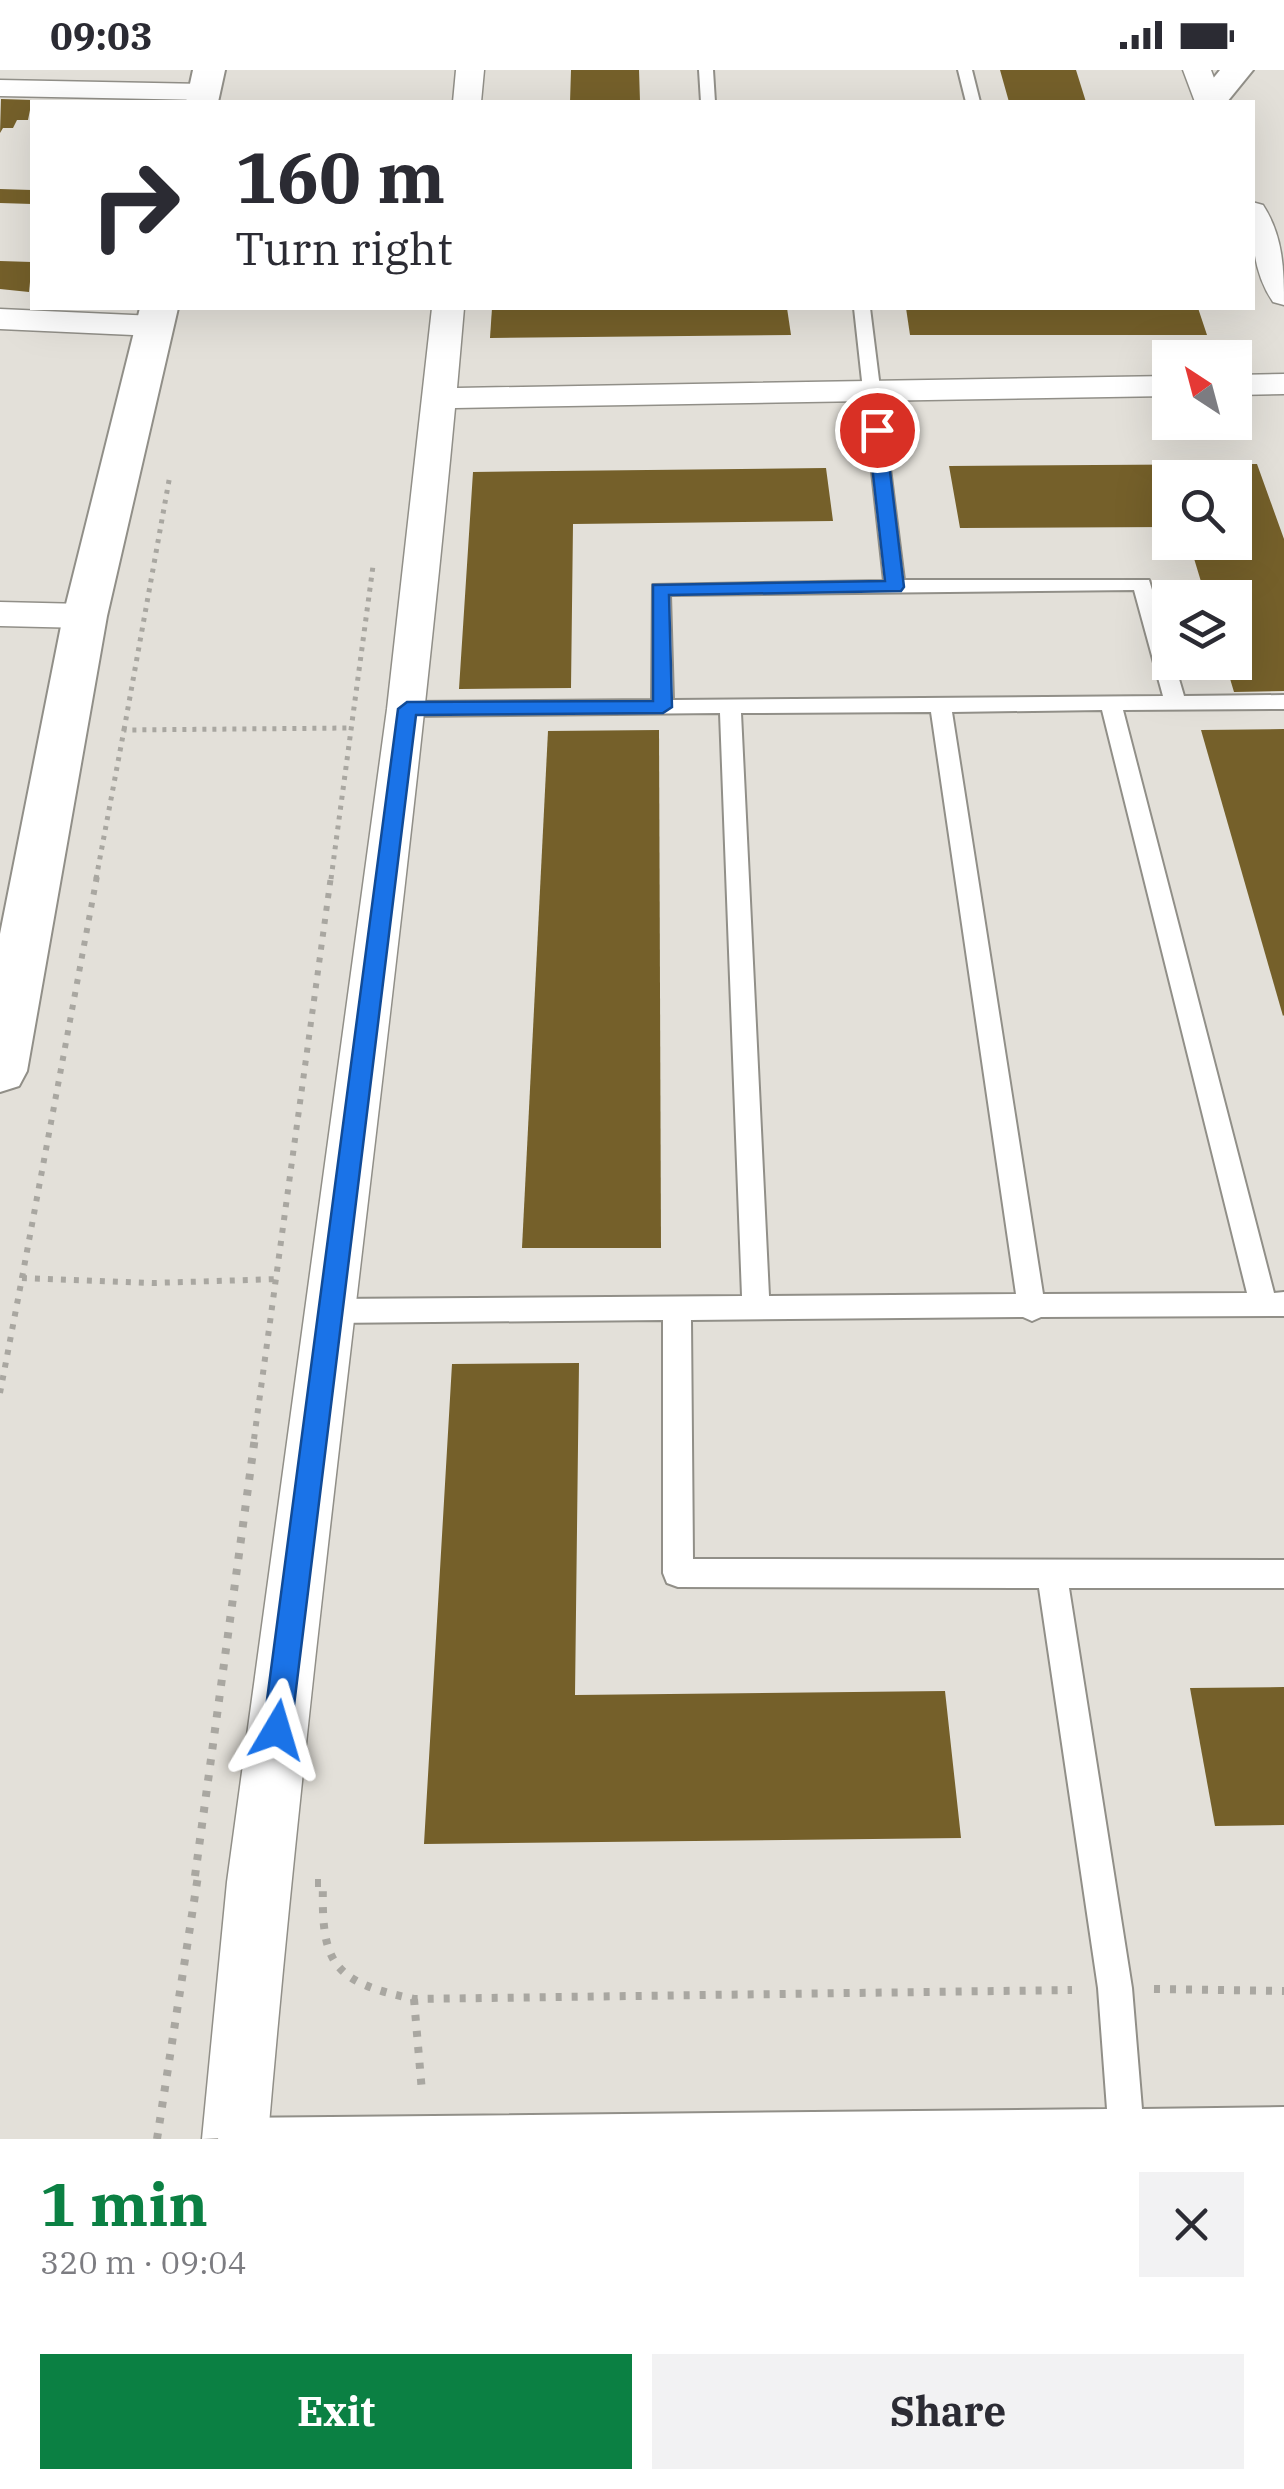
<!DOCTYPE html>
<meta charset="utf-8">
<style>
body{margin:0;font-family:"IBM Plex Serif",serif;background:#f2f2f3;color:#2b2b33;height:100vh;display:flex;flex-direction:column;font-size:38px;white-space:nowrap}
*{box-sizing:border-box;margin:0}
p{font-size:32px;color:#7c7c81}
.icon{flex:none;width:55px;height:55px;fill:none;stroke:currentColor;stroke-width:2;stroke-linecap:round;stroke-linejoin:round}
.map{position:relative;height:2069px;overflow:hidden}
.details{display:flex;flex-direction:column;background:#fff;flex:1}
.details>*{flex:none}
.banner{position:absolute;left:30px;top:30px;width:1225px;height:210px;border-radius:0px;box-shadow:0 10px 40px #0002;background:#fff;color:#2b2b33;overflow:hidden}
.needle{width:65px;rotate:324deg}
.fabs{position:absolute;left:1152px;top:270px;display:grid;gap:20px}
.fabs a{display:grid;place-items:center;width:100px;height:100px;border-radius:0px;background:#fff;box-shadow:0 10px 40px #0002;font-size:50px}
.pin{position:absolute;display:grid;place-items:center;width:85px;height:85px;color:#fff;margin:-42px;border:5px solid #fff;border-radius:50%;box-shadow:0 2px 10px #0007}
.me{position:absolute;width:110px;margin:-55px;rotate:7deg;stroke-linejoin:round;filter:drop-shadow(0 0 8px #0008)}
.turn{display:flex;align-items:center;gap:35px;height:210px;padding:0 40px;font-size:45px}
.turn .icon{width:130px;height:130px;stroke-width:2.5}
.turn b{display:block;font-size:70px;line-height:85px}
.round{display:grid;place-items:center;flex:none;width:105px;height:105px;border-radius:0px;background:#f2f2f3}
.head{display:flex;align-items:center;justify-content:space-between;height:170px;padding:0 40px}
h1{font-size:60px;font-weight:700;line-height:75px;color:#0b8043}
.action{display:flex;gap:20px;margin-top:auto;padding:20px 40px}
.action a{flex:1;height:115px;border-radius:0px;background:#0b8043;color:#fff;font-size:40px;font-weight:700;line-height:115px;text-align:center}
.action a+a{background:#f2f2f3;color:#2b2b33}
.status{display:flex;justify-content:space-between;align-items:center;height:70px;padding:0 50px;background:#fff;direction:ltr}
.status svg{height:28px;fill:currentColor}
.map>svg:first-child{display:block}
.building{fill:#75602a}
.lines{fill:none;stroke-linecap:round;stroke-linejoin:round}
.service-casing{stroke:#918f88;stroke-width:4}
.minor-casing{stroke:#918f88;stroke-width:3}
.tertiary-casing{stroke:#918f88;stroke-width:4}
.path-far2{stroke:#a9a7a1;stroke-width:5;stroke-dasharray:4 6;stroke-linecap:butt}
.path-far1{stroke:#a9a7a1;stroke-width:6;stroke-dasharray:5 8;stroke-linecap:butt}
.path{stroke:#a9a7a1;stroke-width:8;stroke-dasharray:6 10;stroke-linecap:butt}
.service{fill:#fff;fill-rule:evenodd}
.minor{fill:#fff;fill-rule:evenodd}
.tertiary{fill:#fff;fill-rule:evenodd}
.route{fill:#1a73e8;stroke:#114b97;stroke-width:2.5}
</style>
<div class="status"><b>09:03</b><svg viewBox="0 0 49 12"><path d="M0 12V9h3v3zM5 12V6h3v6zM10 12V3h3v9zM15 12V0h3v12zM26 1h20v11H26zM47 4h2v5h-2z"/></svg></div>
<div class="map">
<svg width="1284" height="2069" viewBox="0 0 1284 2069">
<rect width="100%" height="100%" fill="#e3e0d9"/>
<!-- building -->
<g class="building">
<path d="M571,0H639L640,32H570Z"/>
<path d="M1000,0H1076L1086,32H1009Z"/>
<path d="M1,29L32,30L28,50H17L13,58H3L0,63Z"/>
<path d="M0,119L32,120V134L0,133Z"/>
<path d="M0,191L32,192L29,222L0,219Z"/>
<path d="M492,238H787L791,265L490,268Z"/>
<path d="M906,238H1198L1207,265H910Z"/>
<path d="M1257,394L1284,469V621L1234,622L1225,592H1235V528H1206L1189,472H1235V408H1170V457L960,458L949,396Z"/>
<path d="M826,398L833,451L573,454L571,618L459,619L473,402Z"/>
<path d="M1284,659V945L1283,946L1201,660Z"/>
<path d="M659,660L661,1178H522L548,661Z"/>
<path d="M579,1293L575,1625L945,1621L961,1768L424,1774L452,1294Z"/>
<path d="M1284,1617V1755L1215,1756L1190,1618Z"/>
</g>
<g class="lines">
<!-- service casing -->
<g class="service-casing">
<g id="service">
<path d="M699,0H713L715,32H701Z"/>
<path d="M958,0H972L980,32H966Z"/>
<path d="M854,238H870L904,510H1149L1170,578V592H1174L1184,626L1284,625V639L1123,640L1274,1223L1284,1222V1246L1041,1247L1032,1251L1023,1247L691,1250L693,1489L1284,1490V1518H1069L1132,1918L1142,2039L1284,2037V2069H218L221,2053L234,2048L1107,2039L1098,1918L1039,1518L678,1517L667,1513L663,1503V1250L329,1253L319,1249L315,1241L319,1233L329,1229L742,1226L720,643L407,646L397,639L407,632L652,630L653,515L884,511ZM1134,520L1163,626L673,630L670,525ZM1102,640L1247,1223L1043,1224L952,642ZM931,642L1016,1224L769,1226L741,643Z"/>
</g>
</g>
<!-- minor casing -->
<g class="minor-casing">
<g id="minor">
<path d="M456,0H484L481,32H453Z"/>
<path d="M1183,0H1211L1223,32H1195Z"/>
<path d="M0,10L205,14L219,22L205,30L0,26Z"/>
<path d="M1252,132L1263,135C1283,166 1284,198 1284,235L1273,232C1252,201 1252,167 1252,132Z"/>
<path d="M432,238H464L457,318L1170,306V326L455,338C401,915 317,1489 268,2066L202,2069L227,1812L387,639Z"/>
<path d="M0,239L155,246L166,249L171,256L166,263L155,266L0,259Z"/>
<path d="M1284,304V324L1235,325V305Z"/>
<path d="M0,532L85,534L98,537L104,546L98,555L85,558L0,556Z"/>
</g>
</g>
<!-- tertiary casing -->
<g class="tertiary-casing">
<g id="tertiary">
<path d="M193,0H225L218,32H186Z"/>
<path d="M1220,0H1253L1227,32H1194Z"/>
<path d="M140,238H178L107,546L27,1001L19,1016L0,1022V864L63,546Z"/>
</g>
</g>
<!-- path-far2 -->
<g class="path-far2">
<path d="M124,660L170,405"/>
<path d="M96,809L124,660L349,658"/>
<path d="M331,809L373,496"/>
</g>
<!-- path-far1 -->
<g class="path-far1">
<path d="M22,1208L97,806"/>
<path d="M0,1323L22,1208L153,1213L278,1209"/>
<path d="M254,1369L331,806"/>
</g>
<!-- path -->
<g class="path">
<path d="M195,1806L255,1367"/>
<path d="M315,1813H323C321,1893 332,1912 414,1929L1072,1920"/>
<path d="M1154,1919L1284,1921"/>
<path d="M414,1929L422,2022"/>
<path d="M157,2069L198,1806"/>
</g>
<!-- service -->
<use href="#service" class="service"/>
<!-- minor -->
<use href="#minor" class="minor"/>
<!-- tertiary -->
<use href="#tertiary" class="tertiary"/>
</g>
<!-- route -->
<path class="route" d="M877,355L885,360L904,517L901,521L669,525L672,637L663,643L416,645L291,1660L287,1670L277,1674L267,1670L263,1660L398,639L407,632L653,631V515L885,511L868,360Z"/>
</svg>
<div class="fabs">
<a><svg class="needle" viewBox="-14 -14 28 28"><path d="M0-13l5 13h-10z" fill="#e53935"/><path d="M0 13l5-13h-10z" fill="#7c7c81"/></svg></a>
<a><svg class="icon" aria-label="search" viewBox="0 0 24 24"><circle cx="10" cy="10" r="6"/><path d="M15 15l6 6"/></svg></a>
<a><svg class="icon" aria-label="layers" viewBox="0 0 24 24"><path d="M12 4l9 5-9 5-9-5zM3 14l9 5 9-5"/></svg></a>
</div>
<div class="pin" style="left:877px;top:360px;background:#d93025"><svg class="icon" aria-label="arrive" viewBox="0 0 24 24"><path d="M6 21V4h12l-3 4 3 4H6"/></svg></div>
<svg class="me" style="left:277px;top:1660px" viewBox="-20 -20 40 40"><path d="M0-17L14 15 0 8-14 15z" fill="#1a73e8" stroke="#fff" stroke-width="4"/></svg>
<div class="banner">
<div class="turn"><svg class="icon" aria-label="right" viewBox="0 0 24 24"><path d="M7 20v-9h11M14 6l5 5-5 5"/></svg><div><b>160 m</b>Turn right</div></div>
</div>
</div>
<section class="details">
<div class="head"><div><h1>1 min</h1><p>320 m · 09:04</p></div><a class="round"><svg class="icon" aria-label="close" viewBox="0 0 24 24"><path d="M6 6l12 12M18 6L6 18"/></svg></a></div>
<div class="action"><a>Exit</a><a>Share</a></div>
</section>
